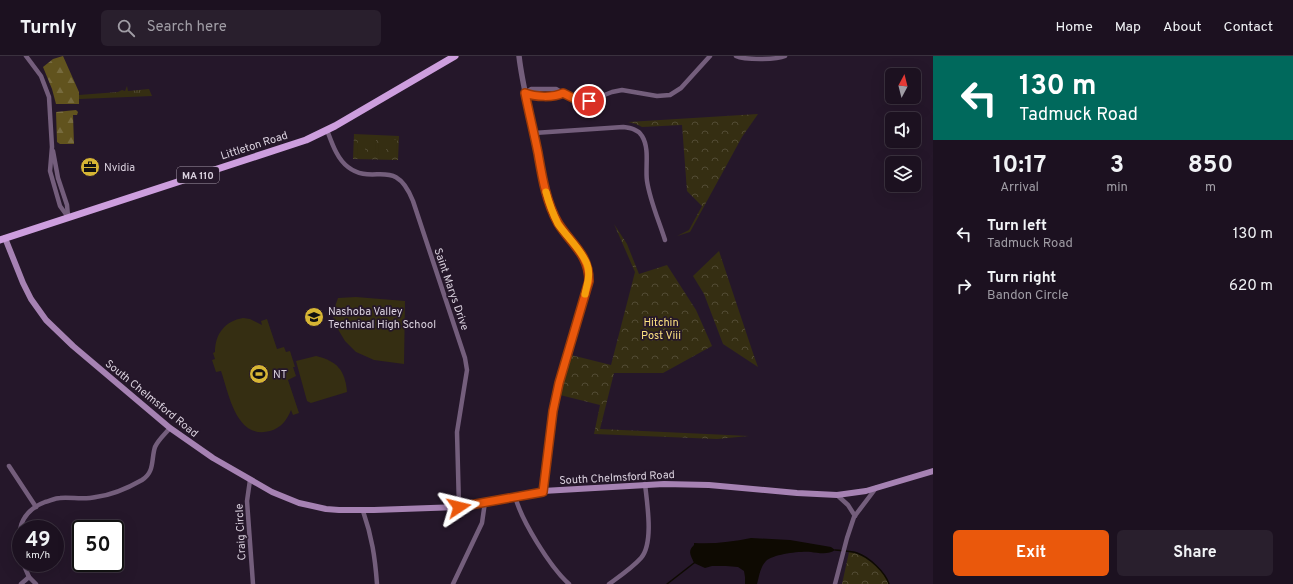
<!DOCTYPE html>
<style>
body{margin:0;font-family:Overpass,sans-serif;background:#291f2d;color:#f1f3f6;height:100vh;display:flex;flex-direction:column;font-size:15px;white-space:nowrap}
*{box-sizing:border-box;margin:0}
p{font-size:13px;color:#a09da5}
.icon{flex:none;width:22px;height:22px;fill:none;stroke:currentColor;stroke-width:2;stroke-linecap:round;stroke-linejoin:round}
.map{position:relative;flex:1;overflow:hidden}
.side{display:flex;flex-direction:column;background:#1c1120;width:360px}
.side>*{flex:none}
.hud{background:#00695c;color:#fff;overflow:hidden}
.needle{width:26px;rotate:7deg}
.fabs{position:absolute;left:885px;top:12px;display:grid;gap:8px}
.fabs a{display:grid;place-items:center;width:36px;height:36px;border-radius:6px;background:#1c1120;box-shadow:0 4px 16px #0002,0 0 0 1px #3a313e;font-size:20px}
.speed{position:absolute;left:12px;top:464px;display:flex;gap:8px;font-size:20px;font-weight:700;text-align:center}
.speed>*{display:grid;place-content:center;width:52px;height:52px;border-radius:50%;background:#1c1120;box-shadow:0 4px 16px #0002,0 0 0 1px #3a313e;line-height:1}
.speed small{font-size:10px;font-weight:400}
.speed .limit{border:2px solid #111;border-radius:6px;background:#fff;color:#111}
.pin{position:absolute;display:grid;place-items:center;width:34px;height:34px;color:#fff;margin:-17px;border:2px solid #fff;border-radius:50%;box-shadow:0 1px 4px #0007}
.me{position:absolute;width:44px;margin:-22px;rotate:80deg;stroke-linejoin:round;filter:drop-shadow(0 0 3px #0008)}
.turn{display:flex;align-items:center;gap:14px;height:84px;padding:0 20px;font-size:18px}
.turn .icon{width:52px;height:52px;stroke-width:2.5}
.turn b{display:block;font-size:28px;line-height:34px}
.eta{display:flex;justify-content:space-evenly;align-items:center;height:68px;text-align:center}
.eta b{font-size:24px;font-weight:700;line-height:28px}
.button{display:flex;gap:8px;margin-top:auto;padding:8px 20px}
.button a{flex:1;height:46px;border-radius:6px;background:#ea580c;color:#fff;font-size:16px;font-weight:700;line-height:46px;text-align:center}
.button a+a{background:#291f2d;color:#f1f3f6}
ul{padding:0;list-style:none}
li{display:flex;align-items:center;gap:12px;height:52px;padding:0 20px}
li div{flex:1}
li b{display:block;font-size:15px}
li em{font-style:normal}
header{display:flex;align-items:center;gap:24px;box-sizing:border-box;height:56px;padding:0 20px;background:#1c1120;border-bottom:1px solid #3a313e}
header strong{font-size:19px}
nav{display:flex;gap:22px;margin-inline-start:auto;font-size:14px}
.search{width:280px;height:36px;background:#291f2d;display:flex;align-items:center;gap:10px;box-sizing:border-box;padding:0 14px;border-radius:6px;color:#a09da5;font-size:15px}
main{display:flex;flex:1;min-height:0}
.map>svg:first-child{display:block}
.grass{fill:url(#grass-tufts)}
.forest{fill:url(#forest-firs)}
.park{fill:url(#park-crowns)}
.pitch{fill:#352e12}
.water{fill:#0e0a02}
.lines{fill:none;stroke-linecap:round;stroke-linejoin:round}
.stream{stroke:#0e0a02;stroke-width:1.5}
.minor{stroke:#745e7c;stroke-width:4.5}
.tertiary{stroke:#745e7c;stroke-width:5.5}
.secondary{stroke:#a682b3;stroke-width:6}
.primary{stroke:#cd9ede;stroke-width:7}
.route-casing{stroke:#983908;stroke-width:10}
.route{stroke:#ea580c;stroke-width:7}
.slow{stroke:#f59e0b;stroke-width:7}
.labels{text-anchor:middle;stroke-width:3.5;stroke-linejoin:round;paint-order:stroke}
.shield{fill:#25172a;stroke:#a499a8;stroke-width:1}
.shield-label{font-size:10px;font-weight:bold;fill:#dad1de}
.street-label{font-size:11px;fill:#dad1de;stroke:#25172a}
.poi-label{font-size:11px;fill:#dad1de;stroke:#25172a;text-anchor:start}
.park-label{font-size:11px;fill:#fce180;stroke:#25172a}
</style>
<header>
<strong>Turnly</strong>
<div class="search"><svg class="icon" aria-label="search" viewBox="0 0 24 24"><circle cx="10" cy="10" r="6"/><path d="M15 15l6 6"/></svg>Search here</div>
<nav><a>Home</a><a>Map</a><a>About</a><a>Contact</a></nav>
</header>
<main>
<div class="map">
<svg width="933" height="528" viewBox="0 0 933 528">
<defs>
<pattern id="grass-tufts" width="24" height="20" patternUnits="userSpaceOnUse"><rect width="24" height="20" fill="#352e12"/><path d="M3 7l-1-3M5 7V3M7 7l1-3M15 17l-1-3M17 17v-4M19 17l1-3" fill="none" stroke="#524b34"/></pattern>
<pattern id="forest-firs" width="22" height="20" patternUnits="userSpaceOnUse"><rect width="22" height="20" fill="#61531e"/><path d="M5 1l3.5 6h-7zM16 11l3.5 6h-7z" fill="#776b3e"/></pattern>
<pattern id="park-crowns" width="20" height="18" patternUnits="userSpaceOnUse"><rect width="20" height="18" fill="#352e12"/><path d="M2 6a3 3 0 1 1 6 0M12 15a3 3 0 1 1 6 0" fill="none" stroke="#524b34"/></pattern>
</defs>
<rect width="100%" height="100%" fill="#25172a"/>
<!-- grass -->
<path class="grass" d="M127,30L128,35L149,33L152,40L79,43V39L118,36L122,34L125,35Z"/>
<!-- forest -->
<g class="forest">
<path d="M63,0L79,36V48H56L52,33L43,11L53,3Z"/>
<path d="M76,54L78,56L77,59H73L74,88H60L57,86L56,56Z"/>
</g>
<!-- park -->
<g class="park">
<path d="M758,58L742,81L690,176L677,180L689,174L702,150L687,135L682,69L642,71L636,68L628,66Z"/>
<path d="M354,78L399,80L398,104L353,103Z"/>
<path d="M614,168L627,188L639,218L667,209L696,254L712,290L663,317H614L600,373L749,380L717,383L594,378L600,349L560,339L571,299L611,309L635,216Z"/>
<path d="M719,195L754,300L758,311L723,288L704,238L693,220Z"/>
<path d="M849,496C864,497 884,514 889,528H842Z"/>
</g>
<!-- pitch -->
<g class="pitch">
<path d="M358,83H365V99H357Z"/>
<path d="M368,83H376L375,99H368Z"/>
<path d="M379,83H386V99H378Z"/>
<path d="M389,84H397L396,100H389Z"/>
<path d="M356,241L405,245L404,308L374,304L356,296L345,285L333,265V256L338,242Z"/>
<path d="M243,262L250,263L262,269L261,265L267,263L277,293L284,291L286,296L290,295L295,311H293L296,320L288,324L299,357L293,359L291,354C287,364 281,372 270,375C236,384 229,338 221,315L216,316L212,304L215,303L213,297L215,296C215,278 225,265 243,262Z"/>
<path d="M316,300C337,305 345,314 347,336L311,347L307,345L296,305Z"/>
</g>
<!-- water -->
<path class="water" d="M751,482L790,484L831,491L835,494C829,499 818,497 811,496C800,495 774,498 766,505C760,511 759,521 757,528H745V521L744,515L738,511L726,510H712L705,512L694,507C691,499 687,496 694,489V487C714,488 732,486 751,482Z"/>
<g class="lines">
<!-- stream -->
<g class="stream">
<path d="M835,494C842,495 851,495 857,497C869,501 885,516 889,528"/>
<path d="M667,528L694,507"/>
</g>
<!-- minor -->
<g class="minor">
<path d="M26,0L41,20L49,41L52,91L50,115L60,150L68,161"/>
<path d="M736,0C744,4 777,4 785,0"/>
<path d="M525,37L531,33H556L571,42L583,45H589L612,36L622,34L657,40L670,39L681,32L710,0"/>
<path d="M525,37C535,41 553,41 563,37"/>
<path d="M327,74C332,87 337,103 348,111C374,131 395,99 413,145L465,302L467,314L457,376L459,451"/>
<path d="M534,77L623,71C630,72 638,73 642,80C650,93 645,111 647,125C650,145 659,165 665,184"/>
<path d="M53,95L58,122L67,149L68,160"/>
<path d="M9,410L36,451"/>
<path d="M250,424L247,445L253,528"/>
<path d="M837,439L848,449L855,460"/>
<path d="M515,440C521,464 550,511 569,528"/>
<path d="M363,455C372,481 375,501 377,528"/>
<path d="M21,501C16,477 19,456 45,446C50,445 55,442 60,442C72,441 84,444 96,441C112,439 128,432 142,424C155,416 151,403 155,391C158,384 165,378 170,372"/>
<path d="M23,507L29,521L36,528"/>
<path d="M21,528L29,521"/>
<path d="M453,528L482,467L485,446"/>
<path d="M609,528C620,520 632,512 641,502C654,487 647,447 645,428"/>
<path d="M835,528L847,482L854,461L876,432"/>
</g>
<!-- tertiary -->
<path class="tertiary" d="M519,0C522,27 529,52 534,78C539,102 542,127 551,150C559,173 577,186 587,207C589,213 589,219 589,225L559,327L553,355L543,435"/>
<!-- secondary -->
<path class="secondary" d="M5,182L23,227L31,243L46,264L73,290L170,372L213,402L272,436L299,447L326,453L339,454H374L459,451L543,435L664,428L709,429L797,437L837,439L866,435L933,415"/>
<!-- primary -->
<path class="primary" d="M0,184L306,84L335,70L455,0"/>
</g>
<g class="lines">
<!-- route casing -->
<g class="route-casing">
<path id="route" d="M459,451L543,436L553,355L559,327L589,225C589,198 571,188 558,167C546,146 542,120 538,97C534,77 529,57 525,37C535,41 553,42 563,37L577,44L589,45"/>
</g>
<!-- route -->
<use href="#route" class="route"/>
<!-- slow -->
<path class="slow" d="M546,136C549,147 553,158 558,168C567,181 581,193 587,208C591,218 587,228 585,238"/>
</g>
<!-- icons -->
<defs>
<g id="office-disc" transform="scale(1)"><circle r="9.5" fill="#d6b534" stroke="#25172a"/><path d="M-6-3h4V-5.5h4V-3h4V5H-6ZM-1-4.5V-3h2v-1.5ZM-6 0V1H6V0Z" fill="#111"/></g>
<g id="school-disc" transform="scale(1)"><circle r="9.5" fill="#d6b534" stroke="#25172a"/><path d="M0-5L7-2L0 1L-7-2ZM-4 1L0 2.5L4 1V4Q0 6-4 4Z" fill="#111"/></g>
<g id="stadium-disc" transform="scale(1)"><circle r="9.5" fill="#d6b534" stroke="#25172a"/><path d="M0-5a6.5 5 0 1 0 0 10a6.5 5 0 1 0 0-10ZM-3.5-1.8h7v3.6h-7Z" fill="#111"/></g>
</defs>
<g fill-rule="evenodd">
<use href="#office-disc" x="90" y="111"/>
<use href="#school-disc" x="314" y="261"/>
<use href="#stadium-disc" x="259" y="318"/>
</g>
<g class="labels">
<!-- shield labels -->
<rect class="shield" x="177" y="111" width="42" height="16" rx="3"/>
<g class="shield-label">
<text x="198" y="123">MA 110</text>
</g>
<!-- street labels -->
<g class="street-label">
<text transform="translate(254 89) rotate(-18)" y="4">Littleton Road</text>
<text transform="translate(452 233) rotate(71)" y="4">Saint Marys Drive</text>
<text transform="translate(152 342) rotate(39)" y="4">South Chelmsford Road</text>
<text transform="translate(617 421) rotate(-3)" y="4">South Chelmsford Road</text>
<text transform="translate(240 476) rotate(-93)" y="4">Craig Circle</text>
</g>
<!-- poi labels -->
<g class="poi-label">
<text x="104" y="115">Nvidia</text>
<text x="328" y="259">Nashoba Valley<tspan x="328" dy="13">Technical High School</tspan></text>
<text x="273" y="322">NT</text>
</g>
<!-- park labels -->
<g class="park-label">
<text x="661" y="270">Hitchin<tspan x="661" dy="13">Post Viii</tspan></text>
</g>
</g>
</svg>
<div class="fabs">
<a><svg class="needle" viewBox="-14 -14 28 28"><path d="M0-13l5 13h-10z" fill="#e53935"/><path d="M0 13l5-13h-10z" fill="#a09da5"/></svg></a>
<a><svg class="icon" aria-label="sound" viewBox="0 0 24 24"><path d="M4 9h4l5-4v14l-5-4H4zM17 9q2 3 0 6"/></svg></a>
<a><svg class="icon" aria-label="layers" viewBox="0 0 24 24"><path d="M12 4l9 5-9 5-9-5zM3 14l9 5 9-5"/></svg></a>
</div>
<div class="speed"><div>49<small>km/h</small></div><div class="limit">50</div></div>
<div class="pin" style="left:589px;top:45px;background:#d93025"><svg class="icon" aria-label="arrive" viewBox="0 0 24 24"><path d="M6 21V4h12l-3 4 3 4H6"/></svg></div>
<svg class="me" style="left:459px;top:451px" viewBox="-20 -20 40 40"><path d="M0-17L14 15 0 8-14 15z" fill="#ea580c" stroke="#fff" stroke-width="4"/></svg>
</div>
<section class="side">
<div class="hud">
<div class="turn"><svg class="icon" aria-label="left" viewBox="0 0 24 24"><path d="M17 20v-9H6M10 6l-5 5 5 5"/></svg><div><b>130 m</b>Tadmuck Road</div></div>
</div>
<div class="eta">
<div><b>10:17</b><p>Arrival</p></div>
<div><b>3</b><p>min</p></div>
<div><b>850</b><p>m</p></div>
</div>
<ul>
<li><svg class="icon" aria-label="left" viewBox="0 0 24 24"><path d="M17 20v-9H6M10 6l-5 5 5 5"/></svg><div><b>Turn left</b><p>Tadmuck Road</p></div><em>130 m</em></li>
<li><svg class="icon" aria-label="right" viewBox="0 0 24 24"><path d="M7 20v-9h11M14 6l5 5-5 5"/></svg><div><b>Turn right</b><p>Bandon Circle</p></div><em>620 m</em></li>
</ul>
<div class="button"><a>Exit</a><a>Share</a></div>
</section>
</main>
